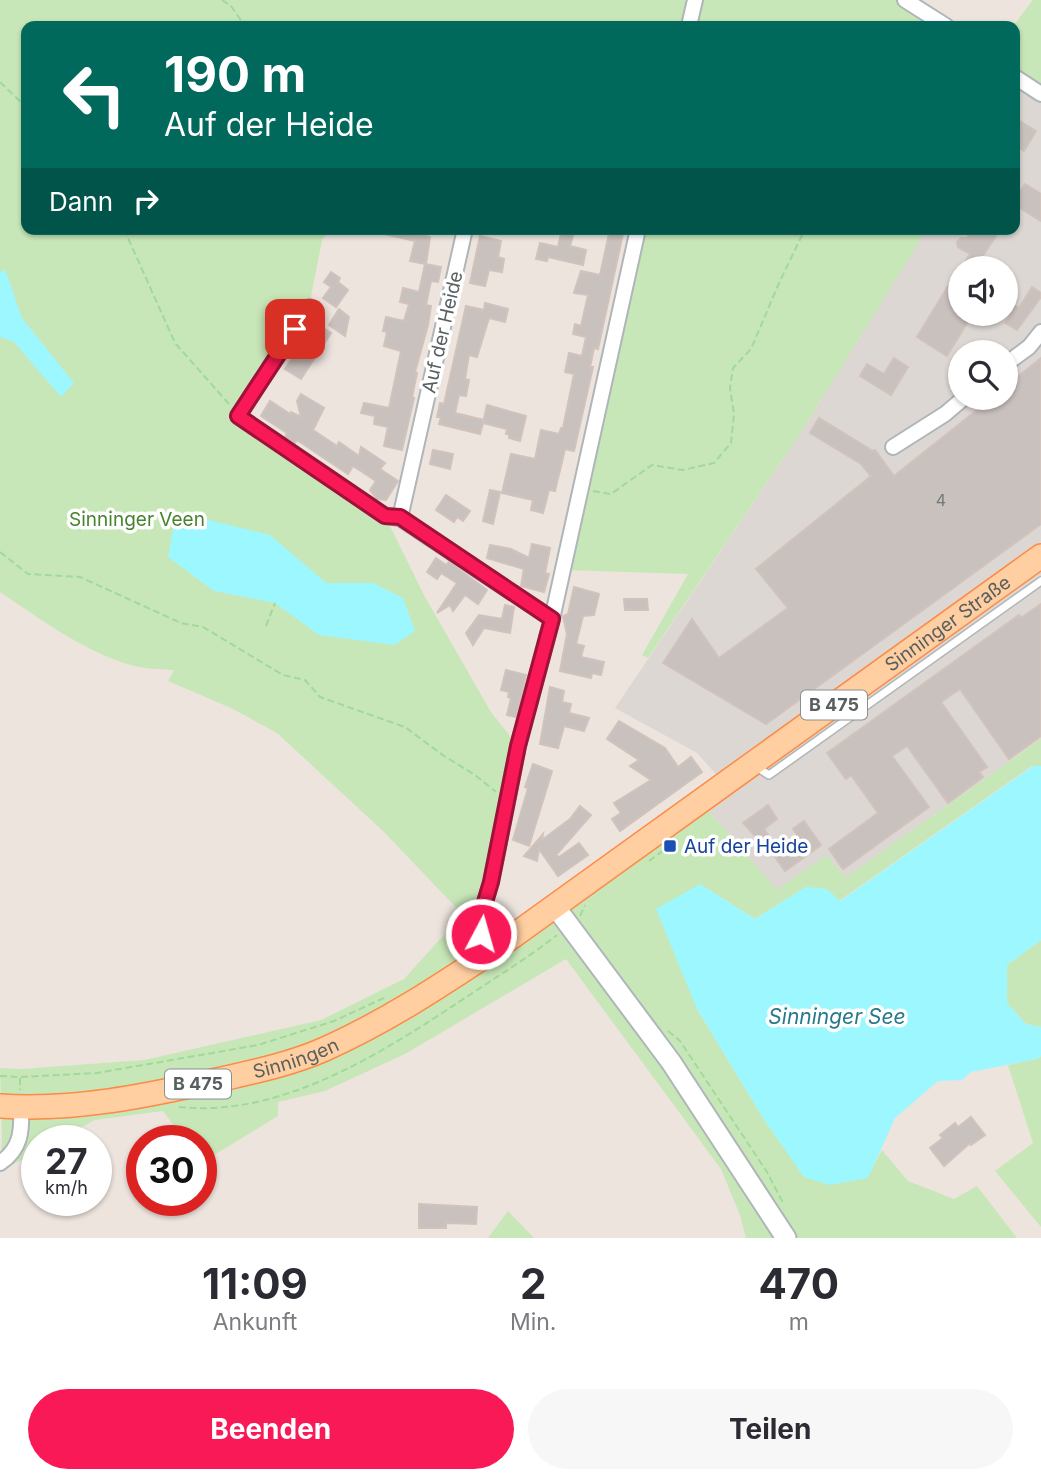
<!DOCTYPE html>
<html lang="de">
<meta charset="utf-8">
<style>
body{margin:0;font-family:Inter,sans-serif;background:#f7f7f7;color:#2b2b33;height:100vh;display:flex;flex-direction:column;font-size:26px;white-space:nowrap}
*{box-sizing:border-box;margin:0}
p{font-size:23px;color:#7c7c81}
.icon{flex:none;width:38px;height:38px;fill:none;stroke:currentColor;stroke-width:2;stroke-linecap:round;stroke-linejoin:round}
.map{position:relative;height:1238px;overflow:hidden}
.drawer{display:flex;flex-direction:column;background:#fff;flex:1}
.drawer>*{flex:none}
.guide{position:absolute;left:21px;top:21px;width:999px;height:214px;border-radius:14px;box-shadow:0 2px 5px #0004;background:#00695c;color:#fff;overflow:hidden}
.fabs{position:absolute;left:948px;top:256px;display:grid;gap:14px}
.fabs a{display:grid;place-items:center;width:70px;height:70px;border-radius:50%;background:#fff;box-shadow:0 2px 5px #0004;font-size:35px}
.speed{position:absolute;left:21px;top:1125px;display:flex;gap:14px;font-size:35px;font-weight:700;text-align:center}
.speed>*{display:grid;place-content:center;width:91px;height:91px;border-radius:50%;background:#fff;box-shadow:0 2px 5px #0004;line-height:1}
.speed small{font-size:18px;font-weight:400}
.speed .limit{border:10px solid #d22;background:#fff;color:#111}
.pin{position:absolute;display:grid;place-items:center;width:60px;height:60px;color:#fff;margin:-30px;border-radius:14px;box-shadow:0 4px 10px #0006}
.me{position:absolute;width:77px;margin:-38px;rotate:6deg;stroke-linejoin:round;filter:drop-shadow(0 0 5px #0008)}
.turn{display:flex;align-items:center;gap:24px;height:147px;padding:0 28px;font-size:32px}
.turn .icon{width:91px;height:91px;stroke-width:2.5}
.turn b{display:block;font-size:49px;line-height:60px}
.then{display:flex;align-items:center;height:66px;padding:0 28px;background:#0003;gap:14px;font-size:26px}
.eta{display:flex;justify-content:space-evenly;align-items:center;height:119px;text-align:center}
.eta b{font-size:42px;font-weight:700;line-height:49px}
.primary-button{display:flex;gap:14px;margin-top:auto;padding:14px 28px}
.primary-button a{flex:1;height:80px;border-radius:42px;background:#f81956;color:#fff;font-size:28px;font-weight:700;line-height:80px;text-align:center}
.primary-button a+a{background:#f7f7f7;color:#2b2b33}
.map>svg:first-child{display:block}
.industrial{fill:#ddd7d3;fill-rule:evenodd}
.green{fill:#c8e7b8}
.water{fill:#9cf7ff}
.building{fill:#c9c1bd;stroke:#d1c3bc;stroke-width:2}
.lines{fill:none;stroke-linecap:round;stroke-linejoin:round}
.service-casing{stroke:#b0b5b8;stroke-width:10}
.minor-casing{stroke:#b0b5b8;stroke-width:18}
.secondary-casing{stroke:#aeb6b8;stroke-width:23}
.primary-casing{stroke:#fd8a46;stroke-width:26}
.path{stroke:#a0da9a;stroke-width:2;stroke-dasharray:7 3.5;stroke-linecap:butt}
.service{stroke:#fff;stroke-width:7}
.minor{stroke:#fff;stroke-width:14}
.secondary{stroke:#fff;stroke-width:19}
.primary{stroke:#ffcfa1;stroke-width:23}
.route-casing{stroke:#a11038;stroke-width:18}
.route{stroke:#f81956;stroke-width:12}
.transit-dot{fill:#1a4fb4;stroke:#fff;stroke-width:2.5}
.labels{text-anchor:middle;stroke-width:7;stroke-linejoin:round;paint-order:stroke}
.number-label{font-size:16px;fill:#747878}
.shield{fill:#fff;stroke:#8a8f90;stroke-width:2}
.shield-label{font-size:18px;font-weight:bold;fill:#585f61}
.street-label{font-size:19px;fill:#585f61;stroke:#fff}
.park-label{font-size:19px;fill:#47842d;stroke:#fff}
.transit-label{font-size:19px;fill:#164399;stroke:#fff;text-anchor:start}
.water-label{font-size:21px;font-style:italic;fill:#287a8b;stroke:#fff}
</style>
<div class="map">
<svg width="1041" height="1238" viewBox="0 0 1041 1238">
<rect width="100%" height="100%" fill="#ede4de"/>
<!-- industrial -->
<path class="industrial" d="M1019,80L1041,94V739L845,878L827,856L777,890L701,802L724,783L697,753L615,708L803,429L927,229H1015V86ZM961,268H1006V313H961ZM961,352H1006V397H961Z"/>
<!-- green -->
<g class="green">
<path d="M0,0H905L946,26H26V229H331L322,240L309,307L239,416L385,516L425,597L491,712L518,746L479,922L491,951L701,802L777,890L827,855L845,878L1041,739V766H1032L839,901L806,887L755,919L700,884L697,1009L763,1118L804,1176L867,1178L882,1150L908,1181L954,1199L977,1186L1017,1238H746L740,1215L721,1169L566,959L405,1054L325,1091L278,1102V1116L201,1163V1141H185L163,1111L95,1120L56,1141H37V1152L8,1167L0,1166L2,1139L0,1068L21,1069L144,1060L321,1020L404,979L440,939L465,917L384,832L277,733L231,708L168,681L174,670C158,669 140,669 124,663C79,648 39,618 0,592Z"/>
<path d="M1033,0H1041V94L1019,81L1015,86V26H1013Z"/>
<path d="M638,229H927L803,429L648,658L642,655L688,574L563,570Z"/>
<path d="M1041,940V1027L1026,1024L1007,1003V965Z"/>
<path d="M1041,1056V1227L995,1171L1033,1143L1008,1065L1037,1059Z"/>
<path d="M508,1211L534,1238H488Z"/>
</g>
<!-- water -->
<g class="water">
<path d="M5,269L22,318L74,383L61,397L14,342L0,337V273Z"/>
<path d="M176,512L270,535L326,583H373L403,598L415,631L394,645L319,635L275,603L214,591L168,557Z"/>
<path d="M1033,766H1041V940L1007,965V1003L1026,1024L1041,1027V1056L1037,1059L971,1072L962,1080L938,1081L895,1118L868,1178L830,1185L804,1177L763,1118L697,1009L656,909L700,884L755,919L806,887L827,889L840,901Z"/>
</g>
<!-- building -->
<g class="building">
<path d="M1015,118L1036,131L1024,151L1015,146Z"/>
<path d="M1025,184L1041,194V221L1015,205V201Z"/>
<path d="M380,229H419L418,234L430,237L426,264L441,267L438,282L431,281L426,305L431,306L428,325L415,372L417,373L412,397L414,398L402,450L384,446L388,427L374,424L375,416L361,413L364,403L389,408L401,351L384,346L387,332L383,331L386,317L404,321L409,304L400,302L403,288L419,292L425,264L410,261L415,241L380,233Z"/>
<path d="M610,229H624L598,349L594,348L590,367H593L574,451L565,449L555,491L549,490L543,513L531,510L533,500L502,493L511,454L535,459L541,430L559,434L561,428H563L574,374L565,372L569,353L582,356L586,337L573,334L575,324L581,326L588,295L574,293L577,283L581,271L600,275Z"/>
<path d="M972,229H985L996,236L980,260L992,268H974L965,262L970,254L958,247L957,242L961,238H967Z"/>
<path d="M562,230L574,232L570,246L586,250L583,265L548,257L547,261L536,259L540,243L558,247Z"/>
<path d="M480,236L501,241L498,257L504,259L502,272L489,270L485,286L470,283Z"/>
<path d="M331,272L340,278L338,282L348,290L336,307L323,298L331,287L324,282Z"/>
<path d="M953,278L961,282V313H973L947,356L917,337Z"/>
<path d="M1032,287L1041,293V297L1017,330L1005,323L1011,314L1006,311V301L1019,308Z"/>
<path d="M485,303L508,309L505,322L489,318L477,357L469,355L465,379L469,380L466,396L459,395L455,413L484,420L480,434L439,424L441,417H437L440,403L444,404L466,306L484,310Z"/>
<path d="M339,309L349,317L345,336L329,325Z"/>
<path d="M316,323L331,333L301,379L285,369Z"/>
<path d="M894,358L908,367L891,395L860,376L867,364L884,374Z"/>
<path d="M1041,358V524L766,724L663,663L692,619L719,658L788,608L756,569L871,476L861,464L810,433L819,418L873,451L875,450L894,476L982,406L975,397H1006V386Z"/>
<path d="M301,394L324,408L313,430L337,446L339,442L359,456L361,447L385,463L380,469L398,481L386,500L377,499L370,490L376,481L353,466L348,474L297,440L295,443L285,437L287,433L261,416L270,401L290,414L291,412L301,417L297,401Z"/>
<path d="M487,405L526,416L520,441L509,438V434H506L507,429L483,423Z"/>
<path d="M433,450L453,454L450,469L430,464Z"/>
<path d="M490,490L500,492L493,524L483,521Z"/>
<path d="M446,495L470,511L463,521L457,517L454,522L436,510Z"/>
<path d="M532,544L550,548L545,573L549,574L544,592L521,586L524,569L487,558L490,545L511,549L529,558Z"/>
<path d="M436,558L446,565L449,562L487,590L478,604L465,595L453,611L450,605L437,613L457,583L441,573L437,579L427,572Z"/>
<path d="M574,587L599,594L594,615L583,616L576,644L584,646L581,657L604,662L601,675L592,673L591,678L560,671L567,634L563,616L568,614Z"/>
<path d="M624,599H647L648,610H625Z"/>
<path d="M1041,604V736L1009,759L960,689L941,702L987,767L979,772L983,777L948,803L907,746L892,756L929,807L843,869L829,849L878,813L851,775L846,779L827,753L1019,615L1021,618Z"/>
<path d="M505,605L514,607L510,633L484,628L473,645L466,633L479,615L502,619Z"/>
<path d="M506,670L526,675L516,717L507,715L511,698L508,697L509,692L501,690Z"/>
<path d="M550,687L564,691L562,702L571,704L569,713L589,718L584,731L564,726L558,748L540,744Z"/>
<path d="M619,721L665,748L678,767L691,757L702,772L620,831L612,819L621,813L614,803L651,780L630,766L639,760L607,739Z"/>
<path d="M533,764L552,771L529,846L513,840L528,788L525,787Z"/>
<path d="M768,805L777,819L764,829L771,839L763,845L743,823Z"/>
<path d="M580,806L591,815L556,855L559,857L579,843L588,855L558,876L539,849L537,861L524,856L543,834L542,840L570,819Z"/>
<path d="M804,821L821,845L785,871L773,854L798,836L793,829Z"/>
<path d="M971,1117L985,1135L971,1145L970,1143L944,1166L930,1148L943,1138L940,1135L955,1123L958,1127Z"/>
<path d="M419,1204L477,1207L476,1224L446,1223V1228H419Z"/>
</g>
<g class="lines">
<!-- service casing -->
<g class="service-casing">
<path id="service" d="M755,766L769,775L1041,581"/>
</g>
<!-- minor casing -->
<g class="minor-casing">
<g id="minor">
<path d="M905,0L946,26"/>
<path d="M689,26L695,0"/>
<path d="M1015,77L1041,94"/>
<path d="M309,307L238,416L385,516L400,518L552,619L638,229"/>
<path d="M1006,364L1029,347L1041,332"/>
<path d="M893,447L945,414L965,397"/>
<path d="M400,518L465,229"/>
<path d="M491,952L484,941L479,922L491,882L518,746L552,619"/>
<path d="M0,1163C21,1149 22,1131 21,1108"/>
</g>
</g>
<!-- secondary casing -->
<g class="secondary-casing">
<path id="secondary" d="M554,905L671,1062L786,1238"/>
</g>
<!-- primary casing -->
<g class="primary-casing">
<g id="primary">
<path id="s1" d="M0,1106C73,1111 146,1096 217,1080C253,1072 291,1064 325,1049C385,1022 437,988 491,952L1041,556"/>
</g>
</g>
<!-- path -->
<g class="path">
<path d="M222,0L231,6L245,26"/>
<path d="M0,82L26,107"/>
<path d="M124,229L175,343L229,404"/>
<path d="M593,491L611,494L652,465L683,470L714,463L731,443L734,414L730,388L733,368L751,349L779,283L805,229"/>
<path d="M0,552L28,574L80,577L181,623L203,627L283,675L305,680L320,697L405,727L444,756L475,775L496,792"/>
<path d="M266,626L275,603"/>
<path d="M649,861L676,841"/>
<path d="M580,916L585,905"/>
<path d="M668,1031L680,1041L767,1172L783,1203"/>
<path d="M0,1076L20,1077L97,1073L258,1045L334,1021L386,997"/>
<path d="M20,1078V1090"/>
<path d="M179,1107C283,1118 385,1051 468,996C498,976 529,957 557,935"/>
</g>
<!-- service -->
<use href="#service" class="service"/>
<!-- minor -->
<use href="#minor" class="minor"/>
<!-- secondary -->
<use href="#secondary" class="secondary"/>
<!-- primary -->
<use href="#primary" class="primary"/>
</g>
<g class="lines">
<!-- route casing -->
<g class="route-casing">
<path id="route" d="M295,329L238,416L385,516L400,517L552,619L518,746L491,882L479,922L481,934"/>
</g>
<!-- route -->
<use href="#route" class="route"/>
</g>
<!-- markers -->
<rect class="transit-dot" x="663" y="839" width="14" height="14" rx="3.5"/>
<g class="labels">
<!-- number labels -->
<g class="number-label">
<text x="941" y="506">4</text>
</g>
<!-- shield labels -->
<g class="shield">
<rect x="801" y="690.5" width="66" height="29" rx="5"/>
<rect x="165" y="1069.5" width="66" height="29" rx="5"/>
</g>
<g class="shield-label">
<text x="834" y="711">B 475</text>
<text x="198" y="1090">B 475</text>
</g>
<!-- street labels -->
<g class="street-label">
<text transform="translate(442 332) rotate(-77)" y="7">Auf der Heide</text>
<text dy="7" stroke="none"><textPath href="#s1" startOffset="1087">Sinninger Straße</textPath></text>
<text dy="7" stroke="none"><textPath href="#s1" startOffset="301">Sinningen</textPath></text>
</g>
<!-- park labels -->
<g class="park-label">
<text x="137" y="526">Sinninger Veen</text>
</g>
<!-- transit labels -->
<g class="transit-label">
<text x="684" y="853">Auf der Heide</text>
</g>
<!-- water labels -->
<g class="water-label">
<text x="837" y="1024">Sinninger See</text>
</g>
</g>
</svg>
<div class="fabs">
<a><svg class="icon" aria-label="sound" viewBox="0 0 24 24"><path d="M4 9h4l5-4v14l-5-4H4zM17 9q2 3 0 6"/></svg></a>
<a><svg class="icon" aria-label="search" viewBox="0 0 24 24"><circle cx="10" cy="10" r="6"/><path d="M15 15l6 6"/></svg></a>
</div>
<div class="speed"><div>27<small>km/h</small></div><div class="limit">30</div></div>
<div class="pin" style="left:295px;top:329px;background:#d93025"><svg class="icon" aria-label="arrive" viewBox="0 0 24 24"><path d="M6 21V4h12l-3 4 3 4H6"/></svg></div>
<svg class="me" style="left:481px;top:934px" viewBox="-20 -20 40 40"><circle r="17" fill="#f81956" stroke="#fff" stroke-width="3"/><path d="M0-11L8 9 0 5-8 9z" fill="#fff"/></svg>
<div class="guide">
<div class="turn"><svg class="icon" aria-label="left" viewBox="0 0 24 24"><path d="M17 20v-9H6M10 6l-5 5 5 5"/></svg><div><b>190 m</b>Auf der Heide</div></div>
<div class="then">Dann<svg class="icon" aria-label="right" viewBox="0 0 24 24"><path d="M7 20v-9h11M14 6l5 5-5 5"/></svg></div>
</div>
</div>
<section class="drawer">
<div class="eta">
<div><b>11:09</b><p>Ankunft</p></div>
<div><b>2</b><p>Min.</p></div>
<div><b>470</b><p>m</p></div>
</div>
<div class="primary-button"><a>Beenden</a><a>Teilen</a></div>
</section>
